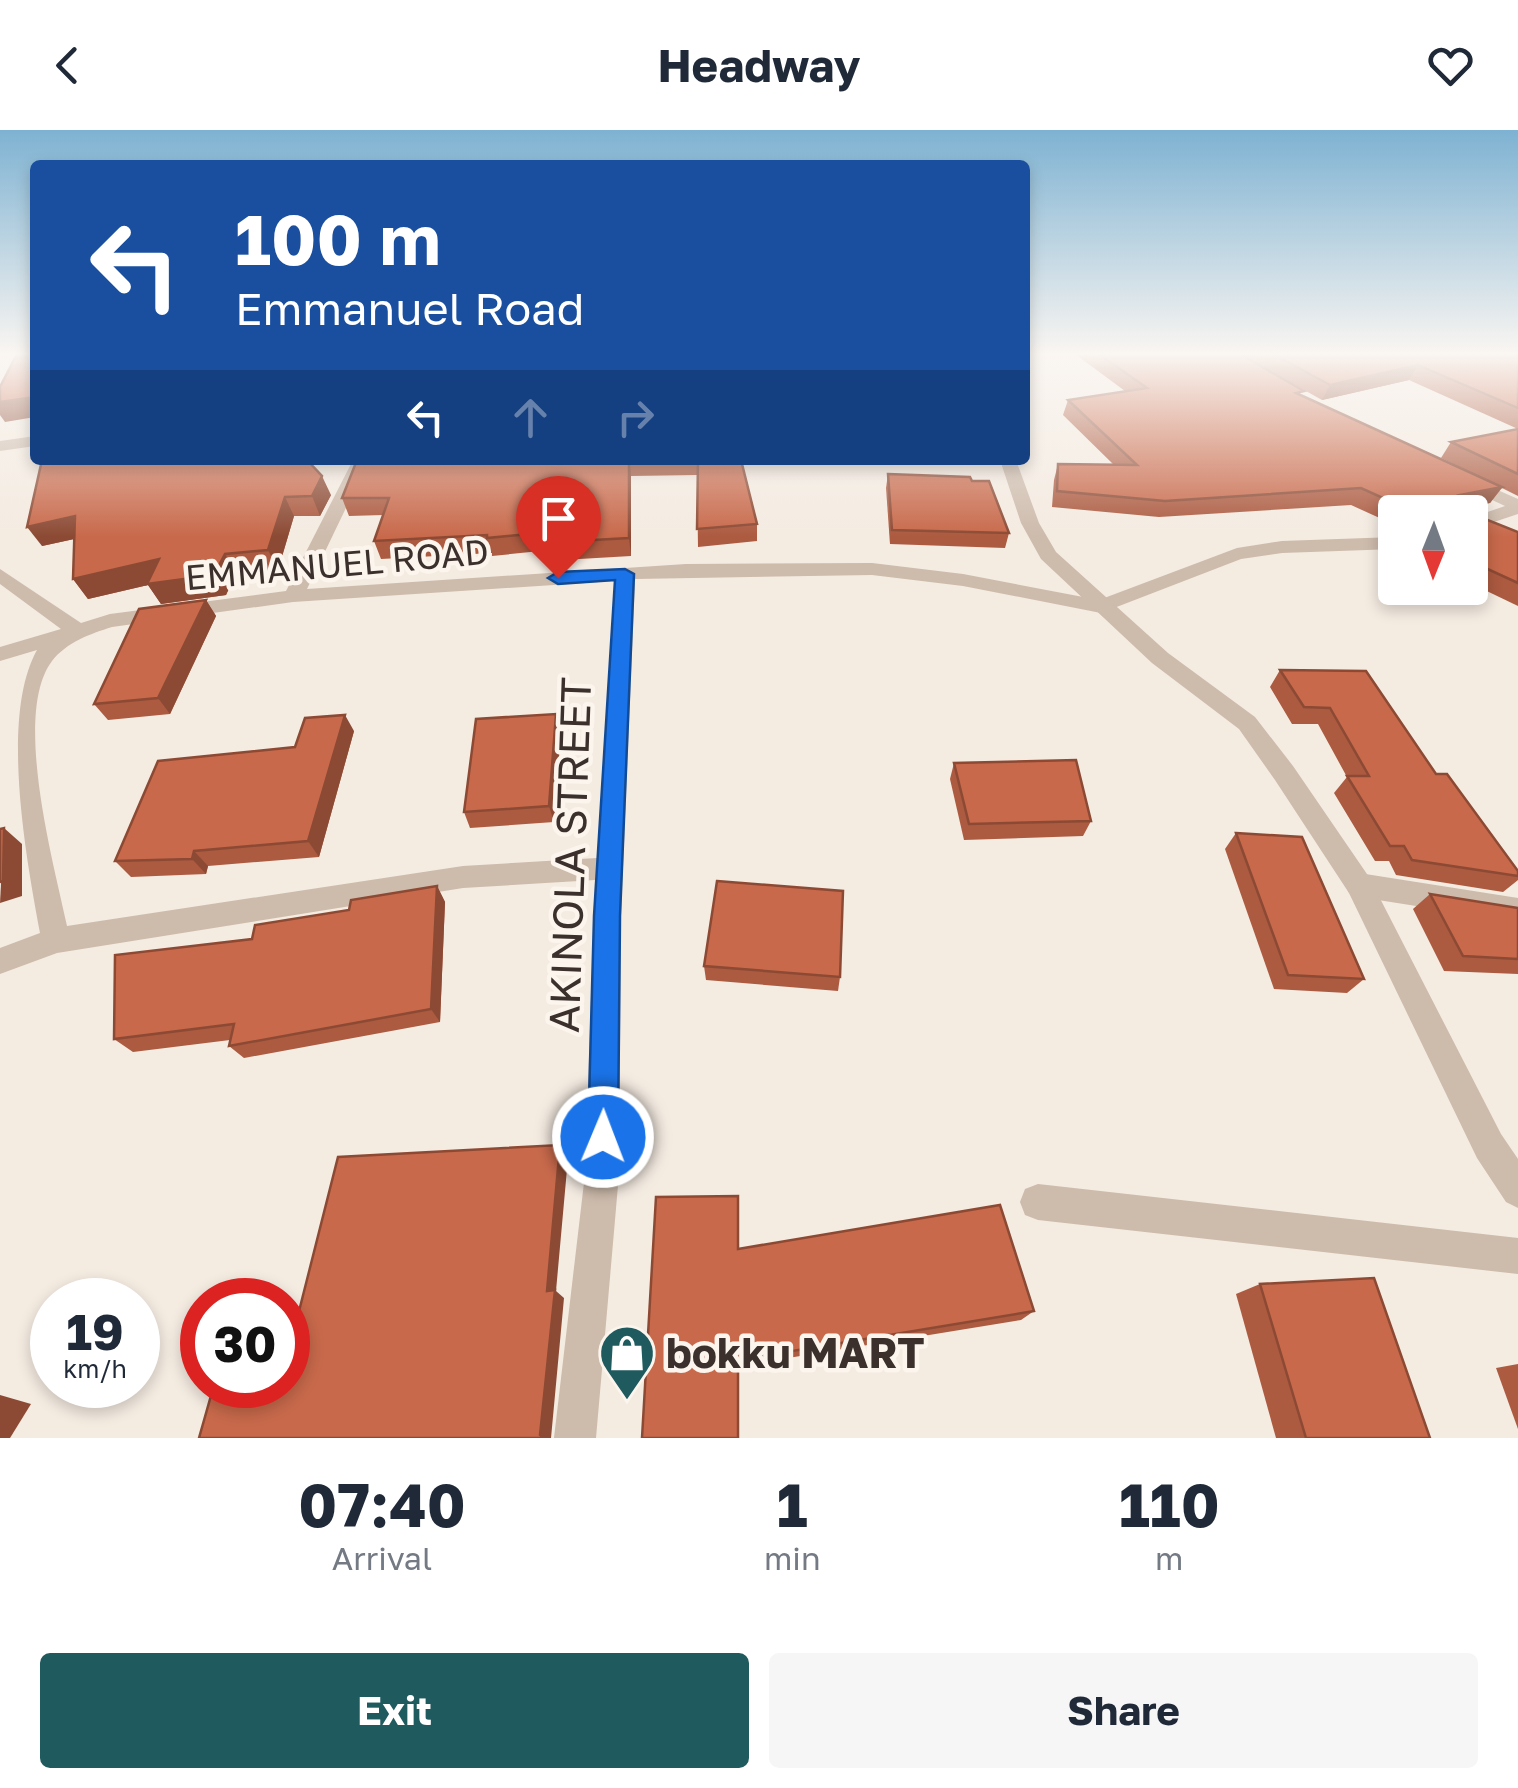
<!DOCTYPE html>
<style>
body{margin:0;font-family:"Golos Text",sans-serif;background:#f6f6f7;color:#1f2937;height:100vh;display:flex;flex-direction:column;font-size:38px;white-space:nowrap}
*{box-sizing:border-box;margin:0}
p{font-size:32px;color:#747a83}
.icon{flex:none;width:55px;height:55px;fill:none;stroke:currentColor;stroke-width:2;stroke-linecap:round;stroke-linejoin:round}
.map{position:relative;height:1308px;overflow:hidden}
.details{display:flex;flex-direction:column;background:#fff;flex:1}
.details>*{flex:none}
.top-card{position:absolute;left:30px;top:30px;width:1000px;height:305px;border-radius:10px;box-shadow:0 5px 15px #0003;background:#1a4fa0;color:#fff;overflow:hidden}
.needle{width:65px;rotate:181deg}
.controls{position:absolute;left:1378px;top:365px;display:grid;gap:20px}
.controls a{display:grid;place-items:center;width:110px;height:110px;border-radius:10px;background:#fff;box-shadow:0 5px 15px #0003;font-size:50px}
.speed{position:absolute;left:30px;top:1148px;display:flex;gap:20px;font-size:50px;font-weight:700;text-align:center}
.speed>*{display:grid;place-content:center;width:130px;height:130px;border-radius:50%;background:#fff;box-shadow:0 5px 15px #0003;line-height:1}
.speed small{font-size:25px;font-weight:400}
.speed .limit{border:15px solid #d22;background:#fff;color:#111}
.pin{position:absolute;display:grid;place-items:center;width:85px;height:85px;color:#fff;margin:-102px -42px;border-radius:50% 50% 50% 0;rotate:-45deg;box-shadow:0 0 10px #0007}
.pin .icon{rotate:45deg}
.me{position:absolute;width:110px;margin:-55px;rotate:1deg;stroke-linejoin:round;filter:drop-shadow(0 0 8px #0008)}
.turn{display:flex;align-items:center;gap:35px;height:210px;padding:0 40px;font-size:45px}
.turn .icon{width:130px;height:130px;stroke-width:2.5}
.turn b{display:block;font-size:70px;line-height:85px}
.lanes{display:flex;align-items:center;height:95px;padding:0 40px;background:#0003;justify-content:center;gap:50px;direction:ltr}
.lanes .off{opacity:.35}
.eta{display:flex;justify-content:space-evenly;align-items:center;height:170px;text-align:center}
.eta b{font-size:60px;font-weight:700;line-height:70px}
.cta{display:flex;gap:20px;margin-top:auto;padding:20px 40px}
.cta a{flex:1;height:115px;border-radius:10px;background:#1f5a5e;color:#fff;font-size:40px;font-weight:700;line-height:115px;text-align:center}
.cta a+a{background:#f6f6f7;color:#1f2937}
header{display:flex;justify-content:space-between;align-items:center;height:130px;padding:0 40px;background:#fff;font-size:45px;font-weight:700}
.map>svg:first-child{display:block}
.lines{fill:none;stroke-linecap:round;stroke-linejoin:round}
.minor{fill:#cdbbac;fill-rule:evenodd}
.tertiary{fill:#cdbbac;fill-rule:evenodd}
.wall{fill:#ac5a40}
.shaded-wall{fill:#8c4a34}
.building{fill:#c8694b;stroke:#8c4a34;stroke-width:2.5}
.route{fill:#1a73e8;stroke:#114b97;stroke-width:2.5}
.labels{text-anchor:middle;stroke-width:9;stroke-linejoin:round;paint-order:stroke}
.street-label{font-size:35px;fill:#3b302b;stroke:#fbf5ee}
.near-street-label{font-size:42px;fill:#3b302b;stroke:#fbf5ee}
.near-poi-label{font-size:42px;font-weight:bold;fill:#3b302b;stroke:#fbf5ee;text-anchor:start}
</style>
<header><svg class="icon" aria-label="back" viewBox="0 0 24 24"><path d="M15 5l-7 7 7 7"/></svg>Headway<svg class="icon" aria-label="heart" viewBox="0 0 24 24"><path d="M12 20l-8-8c-3-5 5-10 8-4 3-6 11-1 8 4z"/></svg></header>
<div class="map">
<svg width="1518" height="1308" viewBox="0 0 1518 1308">
<rect width="100%" height="100%" fill="#f4ebe1"/>
<g class="lines">
<!-- minor -->
<g class="minor">
<path d="M35,306V316L0,321V311Z"/>
<path d="M353,330H369L307,459L686,434L872,433L963,444L1099,470L1237,418L1282,411L1395,407V419L1282,423L1241,429L1101,483L963,456L872,445L635,449L621,786L619,1044L596,1308H554L585,1044L595,750L463,758L57,823L0,844V818L40,803C26,727 0,586 37,520L0,531V517L61,499L0,454V439L81,493L110,484L286,461ZM615,451L597,728L463,736L67,796C54,734 12,584 52,531C67,512 90,504 112,497L293,472Z"/>
<path d="M1466,346L1518,369V384L1470,400V388L1505,376L1460,355V347Z"/>
<path d="M1359,743L1518,768V792L1359,767L1349,763L1345,755L1349,747Z"/>
<path d="M1038,1054L1518,1108V1144L1038,1090L1025,1085L1020,1072L1025,1059Z"/>
</g>
<!-- tertiary -->
<path class="tertiary" d="M1000,330H1016L1039,393L1056,422L1168,523L1255,587L1293,636L1369,747L1501,1004L1518,1029V1078L1506,1072L1477,1028L1349,763L1275,650L1239,599L1152,533L1041,429L1021,393Z"/>
</g>
<!-- wall -->
<g class="wall">
<path d="M1075,224H1240L1302,266L1466,340L1441,328L1451,312L1518,299V366L1502,358L1490,373L1468,377L1466,381L1469,382H1395V395L1351,375L1159,387L1052,377L1054,350L1058,334L1114,335L1063,285L1068,270L1125,261Z"/>
<path d="M1240,224H1518V299L1409,250L1322,270Z"/>
<path d="M42,330L331,365L320,386H294L278,440L236,443L226,465L161,474L148,455L88,469L73,449L74,409L42,416Z"/>
<path d="M357,330H741L757,394V411L698,417L697,345L631,346V426L562,430L560,419L492,426V423L381,429L374,411L383,385L349,386L342,368Z"/>
<path d="M888,344L1009,403L1005,418L890,414L886,358Z"/>
<path d="M1470,383L1518,402V476L1470,453Z"/>
<path d="M206,470L216,486L170,584L108,590L94,574Z"/>
<path d="M1280,540L1436,644L1518,741V750L1503,762L1396,745L1389,731H1375L1334,663L1347,647L1318,594H1292L1270,557Z"/>
<path d="M354,601L319,727L208,736L206,744L131,747L115,731L295,617Z"/>
<path d="M561,601L554,692L470,698L464,682Z"/>
<path d="M954,633L1091,691L1083,706L964,710L950,649Z"/>
<path d="M1236,703L1364,849L1347,863L1274,859L1225,719Z"/>
<path d="M437,756L445,772L440,892L244,928L229,916L230,910L133,922L114,909L252,809Z"/>
<path d="M1430,764L1518,778V844L1444,841L1413,779Z"/>
<path d="M704,836L840,847L838,861L706,850Z"/>
<path d="M738,1066L739,1119L1034,1181L1021,1190L739,1236V1308H642Z"/>
<path d="M1260,1154L1430,1308H1276L1236,1164Z"/>
<path d="M1518,1234V1299L1496,1238Z"/>
</g>
<!-- shaded-wall -->
<g class="shaded-wall">
<path d="M1418,235L1409,250L1322,270L1330,255Z"/>
<path d="M35,267V287L5,292L0,285V272Z"/>
<path d="M629,330L631,346V426L629,408Z"/>
<path d="M322,346L331,365L320,386L312,366Z"/>
<path d="M1502,357L1490,373L1468,377L1464,382H1449L1460,365Z"/>
<path d="M285,367L294,386L278,440L268,420Z"/>
<path d="M75,386L88,406L42,416L27,397Z"/>
<path d="M225,424L236,443L226,465L161,474L148,455L88,469L73,449L159,429Z"/>
<path d="M206,470L216,486L170,584L158,568Z"/>
<path d="M556,584L561,601L554,692L549,676Z"/>
<path d="M345,585L354,601L319,727L308,711Z"/>
<path d="M4,698L22,714V766L0,773Z"/>
<path d="M194,721L208,736L206,744L192,729Z"/>
<path d="M437,756L445,772L440,892L431,879Z"/>
<path d="M560,1015L568,1028L556,1161L564,1168L551,1308H544L540,1305L547,1161Z"/>
<path d="M0,1265L31,1274L10,1308H0Z"/>
</g>
<!-- building -->
<g class="building">
<path d="M17,224H35V267L0,272V257Z"/>
<path d="M1099,224H1240L1304,261L1296,263L1502,357L1460,365L1473,371L1453,376L1469,382H1414L1361,358L1165,371L1057,361L1058,334L1137,335L1068,270L1147,258Z"/>
<path d="M1273,224H1518V278L1418,235L1330,255Z"/>
<path d="M1518,299V344L1451,312Z"/>
<path d="M42,330H307L322,346L312,366L285,367L268,420L225,424L214,445L147,454L159,429L73,449L75,386L27,397Z"/>
<path d="M357,330H629V408L558,412L559,401L487,408V405L374,411L389,368H342Z"/>
<path d="M698,330H741L757,394L697,399Z"/>
<path d="M888,344L970,347L972,351H989L1009,403L892,400Z"/>
<path d="M1470,383L1518,402V453L1470,431Z"/>
<path d="M206,470L158,568L94,574L139,479Z"/>
<path d="M1280,540L1366,541L1436,644H1447L1518,741V746L1412,730L1404,716H1390L1347,646H1369L1330,578L1304,577Z"/>
<path d="M556,584L549,676L464,682L476,589Z"/>
<path d="M345,585L308,711L194,721L192,729L115,731L158,631L295,617L305,588Z"/>
<path d="M1076,630L1091,691L969,694L954,633Z"/>
<path d="M4,698L3,751L0,752V699Z"/>
<path d="M1236,703L1302,707L1364,849L1288,845Z"/>
<path d="M717,751L843,761L840,847L704,836Z"/>
<path d="M437,756L431,879L229,916L234,894L114,909L115,825L252,809L255,795L349,780L351,770Z"/>
<path d="M1430,764L1518,778V829L1463,826Z"/>
<path d="M560,1015L547,1161L555,1160L540,1305L544,1308H199L214,1255H288V1202L294,1201L338,1027Z"/>
<path d="M738,1066V1119L1000,1075L1034,1181L738,1230V1308H642L656,1067Z"/>
<path d="M1374,1148L1430,1308H1306L1260,1154Z"/>
</g>
<!-- sky -->
<linearGradient id="sky" x2="0" y2="1"><stop stop-color="#7eb2d2"/><stop offset="0.55" stop-color="#faf6f2"/><stop offset="1" stop-color="#faf6f2" stop-opacity="0"/></linearGradient>
<rect width="1518" height="407" fill="url(#sky)"/>
<!-- route -->
<path class="route" d="M625,439L634,444L620,786L618,1007L614,1018L603,1023L592,1018L588,1007L594,786L615,450L558,454L548,448L558,442Z"/>
<!-- icons -->
<defs>
<g id="shop-pin" transform="scale(2.875)"><path d="M0 17L-7.5 6A9.5 9.5 0 1 1 7.5 6Z" fill="#1f5a5e" stroke="#fbf5ee"/><path d="M-5-2.5h2.3a2.7 3.5 0 0 1 5.4 0H5L5.5 6h-11ZM-1.5-2.5h3a1.5 2.3 0 0 0-3 0Z" fill="#fff"/></g>
</defs>
<g fill-rule="evenodd">
<use href="#shop-pin" x="627" y="1223"/>
</g>
<g class="labels">
<!-- street labels -->
<g class="street-label">
<text transform="translate(337 435) rotate(-5)" y="12">EMMANUEL ROAD</text>
</g>
<!-- near-street labels -->
<g class="near-street-label">
<text transform="translate(570 725) rotate(-88)" y="15">AKINOLA STREET</text>
</g>
<!-- near-poi labels -->
<g class="near-poi-label">
<text x="666" y="1238">bokku MART</text>
</g>
</g>
</svg>
<div class="controls">
<a><svg class="needle" viewBox="-14 -14 28 28"><path d="M0-13l5 13h-10z" fill="#e53935"/><path d="M0 13l5-13h-10z" fill="#747a83"/></svg></a>
</div>
<div class="speed"><div>19<small>km/h</small></div><div class="limit">30</div></div>
<div class="pin" style="left:558px;top:448px;background:#d93025"><svg class="icon" aria-label="arrive" viewBox="0 0 24 24"><path d="M6 21V4h12l-3 4 3 4H6"/></svg></div>
<svg class="me" style="left:603px;top:1007px" viewBox="-20 -20 40 40"><circle r="17" fill="#1a73e8" stroke="#fff" stroke-width="3"/><path d="M0-11L8 9 0 5-8 9z" fill="#fff"/></svg>
<div class="top-card">
<div class="turn"><svg class="icon" aria-label="left" viewBox="0 0 24 24"><path d="M17 20v-9H6M10 6l-5 5 5 5"/></svg><div><b>100 m</b>Emmanuel Road</div></div>
<div class="lanes"><svg class="icon" aria-label="left" viewBox="0 0 24 24"><path d="M17 20v-9H6M10 6l-5 5 5 5"/></svg><svg class="icon off" aria-label="ahead" viewBox="0 0 24 24"><path d="M12 20V5M6 11l6-6 6 6"/></svg><svg class="icon off" aria-label="right" viewBox="0 0 24 24"><path d="M7 20v-9h11M14 6l5 5-5 5"/></svg></div>
</div>
</div>
<section class="details">
<div class="eta">
<div><b>07:40</b><p>Arrival</p></div>
<div><b>1</b><p>min</p></div>
<div><b>110</b><p>m</p></div>
</div>
<div class="cta"><a>Exit</a><a>Share</a></div>
</section>
